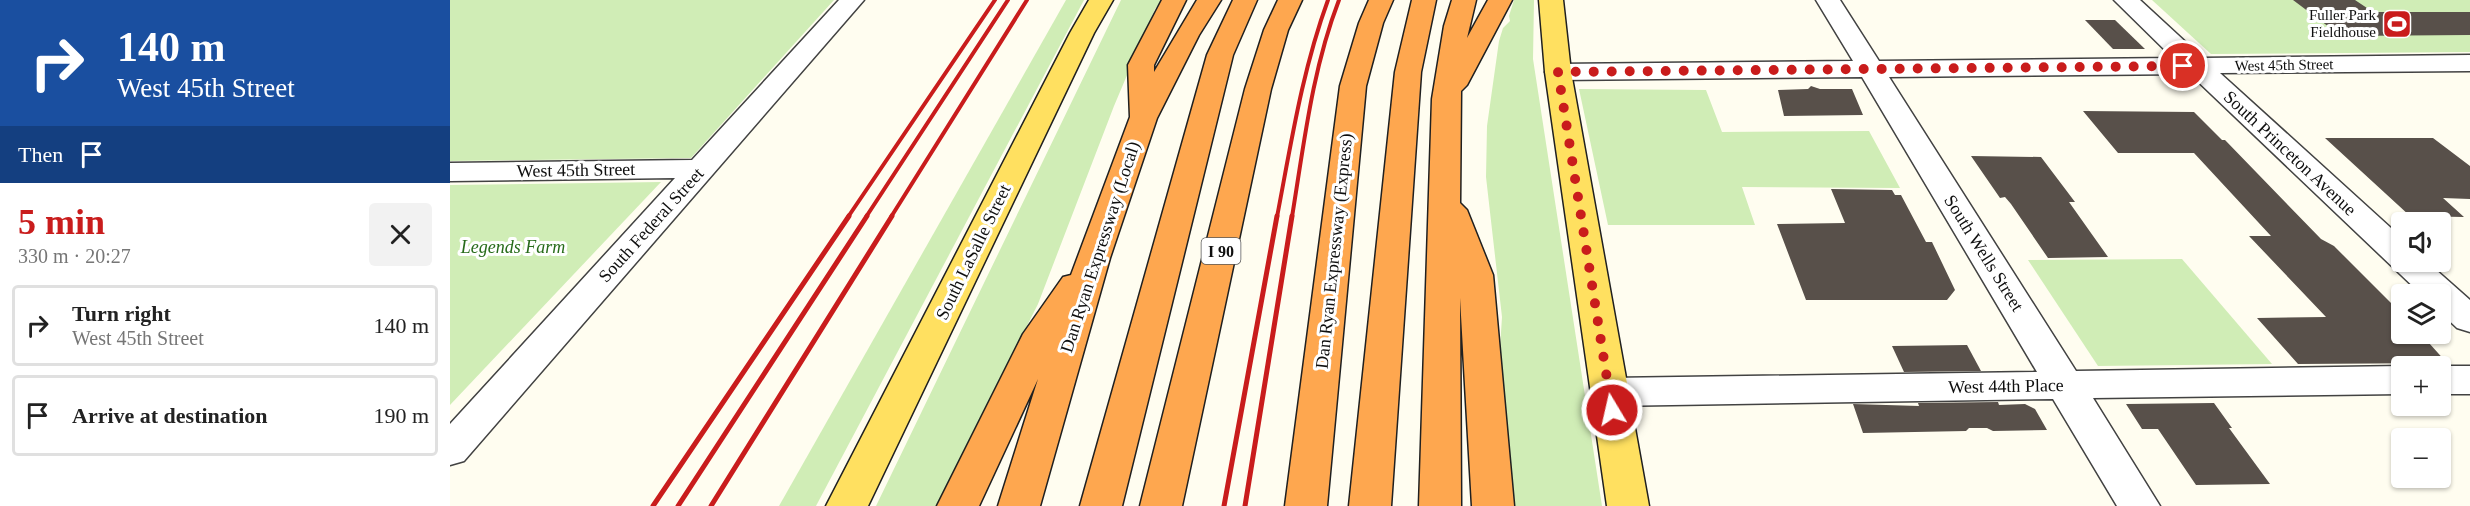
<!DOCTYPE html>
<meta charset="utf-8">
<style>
body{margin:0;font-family:Georgia,serif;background:#f2f2f2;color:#222;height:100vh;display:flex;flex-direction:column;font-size:22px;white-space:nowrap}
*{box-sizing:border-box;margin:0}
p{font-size:20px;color:#767676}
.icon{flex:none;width:33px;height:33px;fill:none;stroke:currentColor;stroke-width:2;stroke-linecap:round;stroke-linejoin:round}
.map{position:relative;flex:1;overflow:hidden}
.panel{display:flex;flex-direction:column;background:#fff;width:450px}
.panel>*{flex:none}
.guide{background:#1a4fa0;color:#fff;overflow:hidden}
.controls{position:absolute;left:1941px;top:212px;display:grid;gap:12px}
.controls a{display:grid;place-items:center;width:60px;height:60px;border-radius:6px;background:#fff;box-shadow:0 2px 4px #0004;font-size:30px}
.pin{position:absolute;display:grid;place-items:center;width:51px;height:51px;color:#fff;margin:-26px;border:3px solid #fff;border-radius:50%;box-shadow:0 2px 6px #0007}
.me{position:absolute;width:66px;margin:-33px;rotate:351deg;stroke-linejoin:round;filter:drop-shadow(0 0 4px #0008)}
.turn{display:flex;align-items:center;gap:21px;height:126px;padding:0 18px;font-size:27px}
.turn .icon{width:78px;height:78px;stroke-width:2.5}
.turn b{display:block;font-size:42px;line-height:51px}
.then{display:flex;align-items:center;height:57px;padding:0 18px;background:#0003;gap:12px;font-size:22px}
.round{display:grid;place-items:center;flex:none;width:63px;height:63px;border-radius:6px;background:#f2f2f2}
.summary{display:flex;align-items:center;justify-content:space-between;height:102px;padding:0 18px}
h1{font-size:36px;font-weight:600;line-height:45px;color:#c91c1c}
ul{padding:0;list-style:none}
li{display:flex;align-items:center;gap:18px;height:81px;margin:0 12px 9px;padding:0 6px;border:3px solid #e0e0e0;border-radius:6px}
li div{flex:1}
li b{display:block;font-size:22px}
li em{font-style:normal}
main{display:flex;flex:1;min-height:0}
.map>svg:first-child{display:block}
.green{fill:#d0edb6}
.building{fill:#58504a}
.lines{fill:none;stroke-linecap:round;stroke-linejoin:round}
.minor-casing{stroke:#424242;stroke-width:3}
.major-casing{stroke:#202020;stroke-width:3}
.highway-casing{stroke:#202020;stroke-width:3}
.minor{fill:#fff;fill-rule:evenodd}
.major{fill:#ffe060;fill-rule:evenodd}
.highway{fill:#fea74f;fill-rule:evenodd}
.rail-far1{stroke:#c91c1c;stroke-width:4}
.rail{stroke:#c91c1c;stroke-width:5}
.route{stroke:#c91c1c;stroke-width:10;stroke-dasharray:0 18}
.labels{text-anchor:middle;stroke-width:6;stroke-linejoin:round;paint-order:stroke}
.far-poi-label{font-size:15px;fill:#0f0f0f;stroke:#fff;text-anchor:end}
.far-street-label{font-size:15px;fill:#0f0f0f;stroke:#fff}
.shield{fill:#fff;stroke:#575757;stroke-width:1.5}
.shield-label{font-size:16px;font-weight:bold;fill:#0f0f0f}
.street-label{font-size:18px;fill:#0f0f0f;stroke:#fff}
.park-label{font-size:18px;font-style:italic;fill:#276b1a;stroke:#fff}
</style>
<main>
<section class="panel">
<div class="guide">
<div class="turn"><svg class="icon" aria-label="right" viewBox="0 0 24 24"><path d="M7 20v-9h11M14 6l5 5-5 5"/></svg><div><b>140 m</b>West 45th Street</div></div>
<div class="then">Then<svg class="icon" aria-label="arrive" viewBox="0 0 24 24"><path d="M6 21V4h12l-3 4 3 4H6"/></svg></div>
</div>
<div class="summary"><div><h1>5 min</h1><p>330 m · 20:27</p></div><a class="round"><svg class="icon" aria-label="close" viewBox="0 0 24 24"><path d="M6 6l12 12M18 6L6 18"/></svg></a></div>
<ul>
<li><svg class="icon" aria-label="right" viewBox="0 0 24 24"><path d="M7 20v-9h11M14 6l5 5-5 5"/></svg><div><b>Turn right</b><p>West 45th Street</p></div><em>140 m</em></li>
<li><svg class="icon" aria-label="arrive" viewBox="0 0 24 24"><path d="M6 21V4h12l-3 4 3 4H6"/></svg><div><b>Arrive at destination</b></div><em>190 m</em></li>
</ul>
</section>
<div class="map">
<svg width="2020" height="506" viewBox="0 0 2020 506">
<rect width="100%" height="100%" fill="#fffdf0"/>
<!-- green -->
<g class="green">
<path d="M0,0H384L241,158L0,161Z"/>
<path d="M616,0H634L366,506H329Z"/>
<path d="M671,0H712L705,9L664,106L588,304L486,506H426Z"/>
<path d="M1064,0H1084L1083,59L1152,506H1065L1050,348L1052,317L1036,177L1037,126L1049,41L1053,28L1060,21L1059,16Z"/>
<path d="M1702,0H2020V52L1761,54Z"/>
<path d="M1129,89L1256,90L1272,132L1419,131L1450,188L1292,187L1305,225H1158Z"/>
<path d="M211,182L0,405V185Z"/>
<path d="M1732,259L1822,364L1648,366L1578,260Z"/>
</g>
<!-- building -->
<g class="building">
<path d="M1843,0H1905L1923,12H2020V35L1891,36Z"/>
<path d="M1635,20H1665L1695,49H1663Z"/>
<path d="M1361,86L1370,89H1402L1413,115L1334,116L1328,90L1358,89Z"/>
<path d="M1633,111L1744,112L1772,140H1775L1871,239L1884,246L1952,314V333H1970L1997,363L1848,364L1807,318L1876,317L1799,236H1821L1744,153H1668Z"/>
<path d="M1875,138H1983L2020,166V199L1993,198L2014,217L1960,216Z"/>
<path d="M1521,156L1591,157L1625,202H1619L1658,257L1598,258L1561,204L1555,197L1550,198Z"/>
<path d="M1381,189L1442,190L1445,195H1451L1476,242H1482L1505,290L1497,300H1356L1327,224L1395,223Z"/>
<path d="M1517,345L1531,371L1454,372L1442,346Z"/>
<path d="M1548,402L1549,405L1575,404L1585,409L1597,430L1543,431L1537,428H1519L1516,431L1413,433L1403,404L1469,406L1468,403Z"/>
<path d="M1764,403L1782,428H1779L1820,484L1746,485L1708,429H1692L1676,404Z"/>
</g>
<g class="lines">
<!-- minor casing -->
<g class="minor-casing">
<g id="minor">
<path d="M389,0H414L14,461L0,465V424L225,178L0,181V163L242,160Z"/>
<path d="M1366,0H1390L1429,61L1723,58L1664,0H1690L1753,58L2020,55V71L1770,73L1952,238V261H1976L2020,300V332L2007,328L1990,312V294H1971L1740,74L1439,77L1626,371L1952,366V394L1643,398L1710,506H1667L1603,399L1160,406L1147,402L1141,392L1147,382L1160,378L1587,372L1412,77L1108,80L1099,78L1095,72L1099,66L1108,64L1403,61Z"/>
<rect x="1990" y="366" width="30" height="28"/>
</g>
</g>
<!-- major casing -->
<g class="major-casing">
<g id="major">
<path d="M639,0H663L644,33L418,506H376L620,33Z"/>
<path d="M1089,0H1113L1121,72L1199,506H1157L1095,72Z"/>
</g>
</g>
<!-- highway casing -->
<g class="highway-casing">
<g id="highway">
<path d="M712,0H736L704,65V72L747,0H771L749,35L707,118L660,258L590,506H548L588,379L529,506H487L573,334L613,277L621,275L680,117L678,65Z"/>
<path d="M783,0H807L783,55L672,506H630L757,55Z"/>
<path d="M828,0H852L838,30L821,89L732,506H690L795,89L814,30Z"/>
<path d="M919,0H943L933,23L916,86L877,506H835L890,86L909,23Z"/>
<path d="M962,0H986L971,72L941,506H899L945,72Z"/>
<path d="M1002,0H1026L1017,38L1038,0H1062L1017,85L1011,91L1010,203L1017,210L1043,275L1064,506H1022L1010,298L1011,506H969L982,99L994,26Z"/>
</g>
</g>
<!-- minor -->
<use href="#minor" class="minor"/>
<!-- major -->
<use href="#major" class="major"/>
<!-- highway -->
<use href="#highway" class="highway"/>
<!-- rail-far1 -->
<g class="rail-far1">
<path d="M398,217L545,0"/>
<path d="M416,217L558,0"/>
<path d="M441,217L577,0"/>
<path d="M827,217C841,144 852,71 878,0"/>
<path d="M842,217C854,144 862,70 889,0"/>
</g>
<!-- rail -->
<g class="rail">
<path d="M203,506L399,216"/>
<path d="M228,506L417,216"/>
<path d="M261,506L442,216"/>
<path d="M774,506L827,216"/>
<path d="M795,506L842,216"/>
</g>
</g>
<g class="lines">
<!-- route -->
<path class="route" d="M1162,410L1108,72L1733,66"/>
</g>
<!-- icons -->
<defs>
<g id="stadium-square" transform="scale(1.5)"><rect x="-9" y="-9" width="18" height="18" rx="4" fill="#c91c1c" stroke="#fff"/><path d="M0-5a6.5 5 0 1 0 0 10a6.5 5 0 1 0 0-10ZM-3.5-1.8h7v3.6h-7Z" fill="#fff"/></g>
</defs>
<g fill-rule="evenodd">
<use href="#stadium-square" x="1947" y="24"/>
</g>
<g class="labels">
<!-- far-poi labels -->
<g class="far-poi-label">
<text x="1926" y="20">Fuller Park<tspan x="1926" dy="17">Fieldhouse</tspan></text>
</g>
<!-- far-street labels -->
<g class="far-street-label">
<text transform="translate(1834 65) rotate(-1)" y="5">West 45th Street</text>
</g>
<!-- shield labels -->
<rect class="shield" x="751.5" y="238" width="39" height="26" rx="4.5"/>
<g class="shield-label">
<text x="771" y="257">I 90</text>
</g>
<!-- street labels -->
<g class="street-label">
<text transform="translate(1840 153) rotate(43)" y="6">South Princeton Avenue</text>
<text transform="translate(126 170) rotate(-1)" y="6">West 45th Street</text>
<text transform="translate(201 225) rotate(-48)" y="6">South Federal Street</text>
<text transform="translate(650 247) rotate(-72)" y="6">Dan Ryan Expressway (Local)</text>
<text transform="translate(884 251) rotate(-84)" y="6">Dan Ryan Expressway (Express)</text>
<text transform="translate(523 252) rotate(-64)" y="6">South LaSalle Street</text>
<text transform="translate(1534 253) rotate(58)" y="6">South Wells Street</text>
<text transform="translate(1556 386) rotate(-1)" y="6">West 44th Place</text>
</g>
<!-- park labels -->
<g class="park-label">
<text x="63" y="253">Legends Farm</text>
</g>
</g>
</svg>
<div class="controls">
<a><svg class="icon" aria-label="sound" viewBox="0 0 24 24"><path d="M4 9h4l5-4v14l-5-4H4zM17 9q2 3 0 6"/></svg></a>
<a><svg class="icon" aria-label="layers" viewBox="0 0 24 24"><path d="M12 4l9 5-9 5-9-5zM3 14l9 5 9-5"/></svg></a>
<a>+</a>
<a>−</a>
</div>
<div class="pin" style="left:1733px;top:66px;background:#d93025"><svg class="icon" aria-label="arrive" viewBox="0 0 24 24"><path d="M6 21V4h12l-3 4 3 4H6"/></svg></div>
<svg class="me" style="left:1162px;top:410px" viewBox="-20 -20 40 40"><circle r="17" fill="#c91c1c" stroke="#fff" stroke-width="3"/><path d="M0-11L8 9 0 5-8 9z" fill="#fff"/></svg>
</div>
</main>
